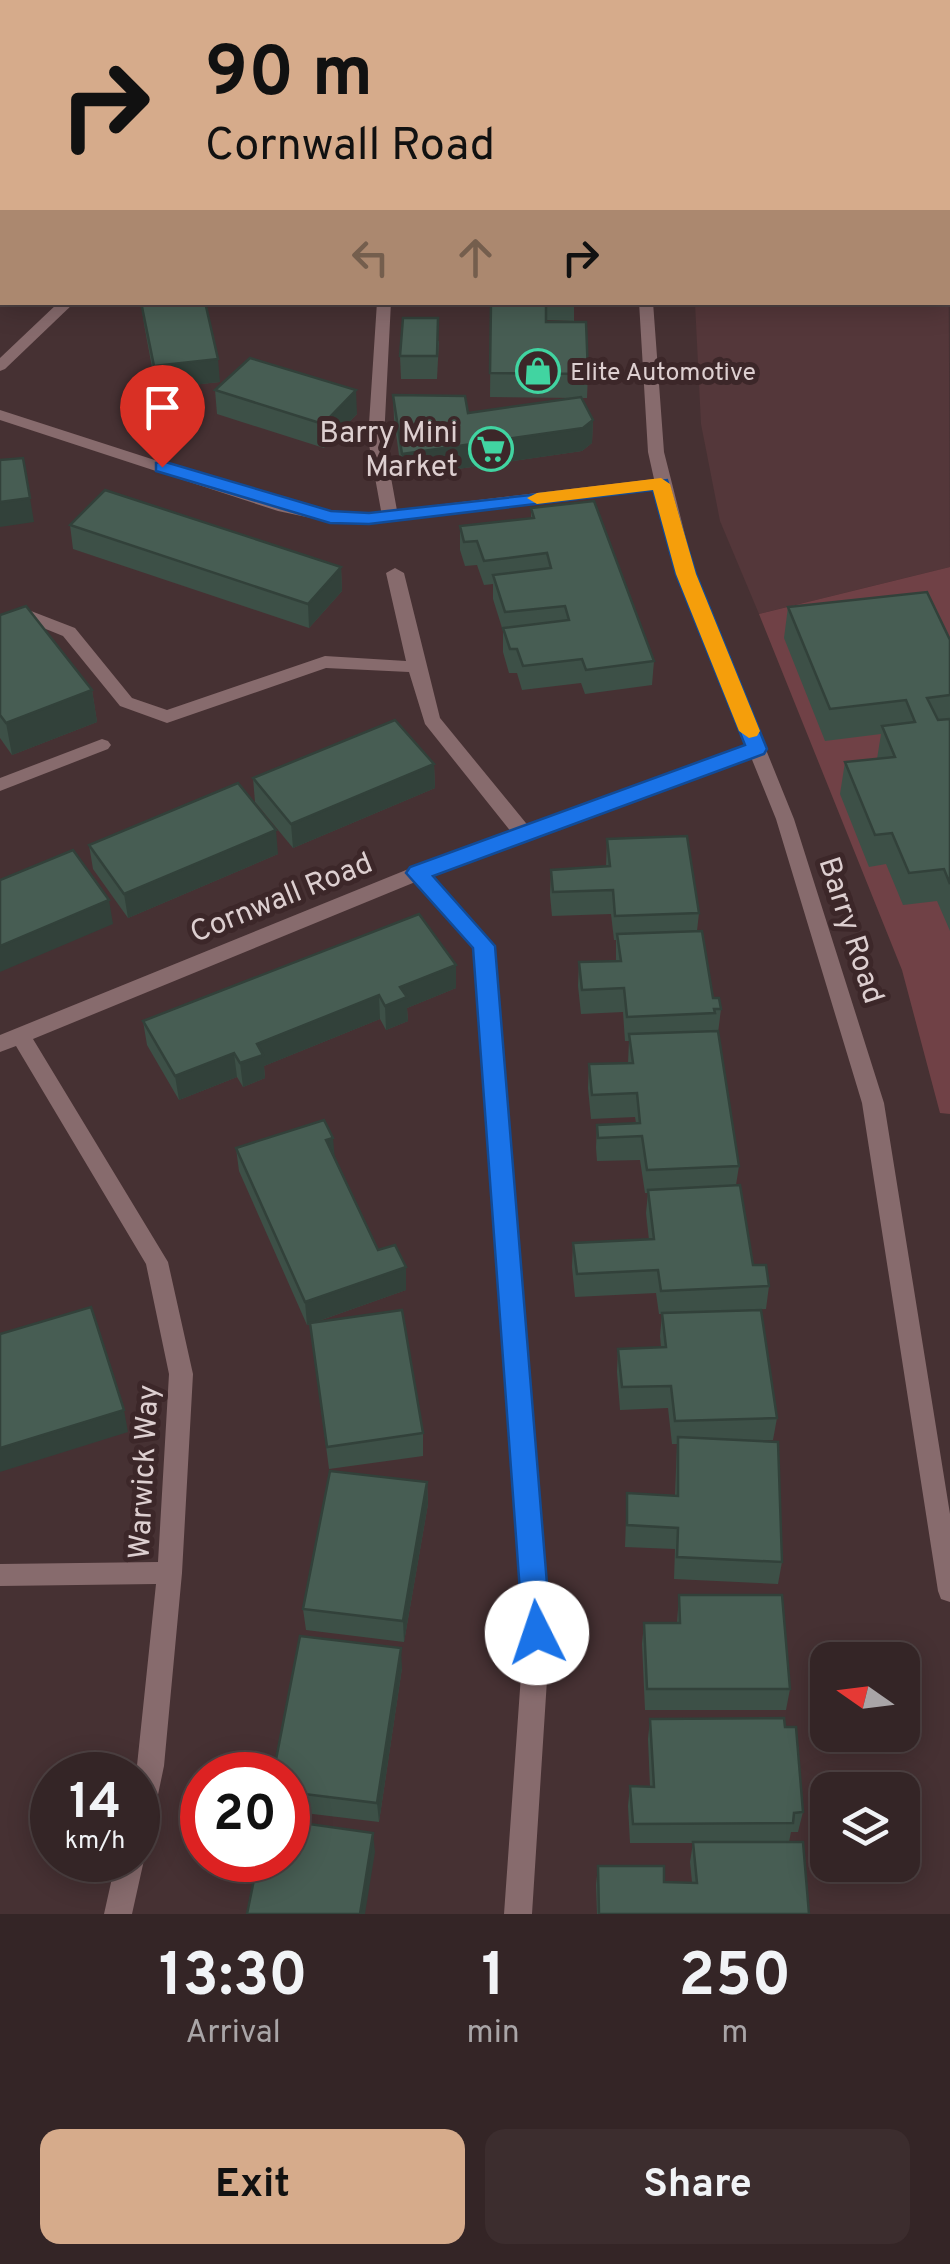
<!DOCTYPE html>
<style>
body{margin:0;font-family:Overpass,sans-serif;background:#3c2d2e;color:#f1f3f6;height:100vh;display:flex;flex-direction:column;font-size:38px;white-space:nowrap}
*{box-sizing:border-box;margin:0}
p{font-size:32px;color:#a9a5a7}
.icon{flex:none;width:55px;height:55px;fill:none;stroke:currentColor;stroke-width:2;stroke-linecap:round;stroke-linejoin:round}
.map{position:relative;height:1914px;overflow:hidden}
.details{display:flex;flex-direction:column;background:#342526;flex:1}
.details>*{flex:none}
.guide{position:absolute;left:0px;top:0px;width:950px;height:305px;box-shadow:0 5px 25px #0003,0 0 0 2px #4e4243;background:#d6ab8b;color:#111;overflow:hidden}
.needle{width:65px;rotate:284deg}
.fabs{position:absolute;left:810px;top:1642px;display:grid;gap:20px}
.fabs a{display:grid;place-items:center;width:110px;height:110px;border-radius:20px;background:#342526;box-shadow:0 5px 25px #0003,0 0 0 2px #4e4243;font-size:50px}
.speed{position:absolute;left:30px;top:1752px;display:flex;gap:20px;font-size:50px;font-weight:700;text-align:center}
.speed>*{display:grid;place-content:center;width:130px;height:130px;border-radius:50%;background:#342526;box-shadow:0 5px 25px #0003,0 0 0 2px #4e4243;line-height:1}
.speed small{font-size:25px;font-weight:400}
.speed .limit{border:15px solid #d22;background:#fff;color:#111}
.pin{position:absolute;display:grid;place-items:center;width:85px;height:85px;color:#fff;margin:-102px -42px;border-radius:50% 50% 50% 0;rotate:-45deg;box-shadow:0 0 10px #0007}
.pin .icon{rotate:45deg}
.me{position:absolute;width:110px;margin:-55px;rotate:356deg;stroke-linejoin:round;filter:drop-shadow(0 0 8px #0008)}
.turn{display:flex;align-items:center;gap:35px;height:210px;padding:0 40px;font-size:45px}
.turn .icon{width:130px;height:130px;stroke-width:2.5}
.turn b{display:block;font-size:70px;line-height:85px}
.lanes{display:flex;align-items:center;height:95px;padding:0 40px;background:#0003;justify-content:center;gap:50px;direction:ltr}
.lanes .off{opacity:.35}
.eta{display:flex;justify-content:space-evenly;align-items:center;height:170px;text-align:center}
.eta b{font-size:60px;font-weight:700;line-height:70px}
.primary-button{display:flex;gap:20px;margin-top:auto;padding:20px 40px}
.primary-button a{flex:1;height:115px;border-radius:20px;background:#d6ab8b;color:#111;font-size:40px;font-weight:700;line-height:115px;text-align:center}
.primary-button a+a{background:#3c2d2e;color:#f1f3f6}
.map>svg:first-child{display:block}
.built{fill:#54373a}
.green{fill:#704146}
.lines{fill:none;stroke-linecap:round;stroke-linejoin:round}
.service{fill:#876b6d;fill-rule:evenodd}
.minor{fill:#876b6d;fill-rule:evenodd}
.tertiary{fill:#876b6d;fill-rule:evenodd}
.wall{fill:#3d5047}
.shaded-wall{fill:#32413a}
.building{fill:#475d53;stroke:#32413a;stroke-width:2.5}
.route{fill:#1a73e8;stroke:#114b97;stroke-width:2.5}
.slow{fill:#f59e0b}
.labels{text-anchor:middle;stroke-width:10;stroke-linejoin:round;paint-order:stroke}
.far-poi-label{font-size:25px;fill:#ddcfd0;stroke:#3c2729;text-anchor:start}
.poi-label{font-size:30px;fill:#ddcfd0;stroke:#3c2729;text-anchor:end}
.street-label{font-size:30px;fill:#ddcfd0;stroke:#3c2729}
</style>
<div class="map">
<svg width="950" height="1914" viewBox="0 0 950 1914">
<rect width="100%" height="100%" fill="#463133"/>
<!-- built -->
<path class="built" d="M948,156L950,567L759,614L720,521L701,424L695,303L948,302Z"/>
<!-- green -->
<path class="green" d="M950,567V1114L940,1113L902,970L759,614Z"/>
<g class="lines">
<!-- service -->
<g class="service">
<rect x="472" y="0" width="12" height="2"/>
<path d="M377,302H391L384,439L398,516L390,521L382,516L368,439Z"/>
<path d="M395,568L404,573L440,718L530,828L533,833L530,838H516L425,724L409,672L326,668L167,723L120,706L63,636L31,623L0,635V623L31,611L75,628L132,698L167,710L325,656L406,661L386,573Z"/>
<path d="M418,866L425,868L494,946L550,1633L532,1914H504L524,1633L474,948L411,878L408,873Z"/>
</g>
<!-- minor -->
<g class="minor">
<path d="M950,27V35L948,36V28Z"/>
<path d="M59,302H75L5,369L0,371V358Z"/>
<path d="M102,739L108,741L111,745L108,749L0,791V778Z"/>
<path d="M756,743L762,745L765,749L762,753L425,878L33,1039L168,1262L193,1374L182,1573L164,1766L151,1828L147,1837L138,1841L136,1775L156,1584L0,1586V1564L158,1562L169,1374L146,1264L16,1046L0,1052V1035L411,868Z"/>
<path d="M138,1850L144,1860L132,1914H104L116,1860H138Z"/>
</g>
<!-- tertiary -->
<path class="tertiary" d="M639,302H653L664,452L695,574L794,819L884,1103L950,1514V1602L941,1599L938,1591L862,1103L776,819L677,574L657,488L369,523L330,522L278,511L0,420V410L288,503L330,512L369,513L654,479L648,452Z"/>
</g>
<!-- wall -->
<g class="wall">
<path d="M748,0H871L870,2H748Z"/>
<path d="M950,37V103L948,101V38Z"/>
<path d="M950,135V218L948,216V136Z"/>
<path d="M2,219V256H0V222Z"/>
<path d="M141,302L220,382L156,389L144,324Z"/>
<path d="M491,302H574V321L546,320L588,374L587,398H582L593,420L592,443L582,451L402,477L394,419L393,395L468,413L578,398L490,397Z"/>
<path d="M439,341L437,379H401L400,356Z"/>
<path d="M215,390L357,414L324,448L217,414Z"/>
<path d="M531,508L654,661L652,685L585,694L581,683L522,690L517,673H509L503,652V631L493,599V584L484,585L477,565L465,566L460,550V526L531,518Z"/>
<path d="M70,525L341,567L342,591L309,628L73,549Z"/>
<path d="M788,607L950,640V931L937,901L903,905L886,864L869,867L840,794L845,762L877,759L881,734L825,741L784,638Z"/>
<path d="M0,615L92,690L97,722L12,755L0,738Z"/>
<path d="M434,764L435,788L293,848L255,802L253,778Z"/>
<path d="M607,839L699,913L697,931L713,998L721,1009L718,1033L739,1166L736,1185L753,1265L769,1286L766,1309L709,1312L777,1418L773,1440L750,1441L782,1562L778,1584L674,1579L675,1549L625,1547L627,1493L675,1495L677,1444H672L668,1408L620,1410L617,1372L618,1349L661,1347L660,1336L662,1314H659L656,1293L575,1297L572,1267L573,1243L649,1240L646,1213L648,1193H645L640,1160L597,1161L596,1148L597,1125L636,1123L635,1117L591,1119L588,1088L589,1064L628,1063L629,1041H625L623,1012L581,1014L578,986L579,962L616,961V940H614L611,914L552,916L550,895L551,870L606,866Z"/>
<path d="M89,845L278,854L128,918L93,869Z"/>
<path d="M456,965V988L407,1008L408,1021L386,1030L380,1019L264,1066L265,1078L243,1087L237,1077L179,1100L147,1045L143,1021Z"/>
<path d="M236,1148L334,1158L378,1250L406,1290L313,1323L423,1433V1456L329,1469L310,1324L307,1325L239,1171Z"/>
<path d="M427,1482L428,1504L404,1642L306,1630L303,1609Z"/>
<path d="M679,1595L790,1689L786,1710H645L642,1644L644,1623H677Z"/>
<path d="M402,1668L379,1822L288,1811V1775Z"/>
<path d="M650,1719L803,1812L798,1832H791L789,1842L809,1914H597L596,1885L598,1866L664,1882H692L690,1862L693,1843H630L628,1806L630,1786L650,1787L648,1739Z"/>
</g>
<!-- shaded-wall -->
<g class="shaded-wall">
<path d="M218,359L220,382L156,389L154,366Z"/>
<path d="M356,390L357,414L324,448L323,424Z"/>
<path d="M593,420L592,443L582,451L402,477V454Z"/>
<path d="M30,498L34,522L0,527V502Z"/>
<path d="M341,567L342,591L309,628L308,604Z"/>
<path d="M92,690L97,722L12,755L6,723Z"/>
<path d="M434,764L435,788L293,848L291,824Z"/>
<path d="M276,830L278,854L128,918L124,894Z"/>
<path d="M109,900L113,924L0,972V946Z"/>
<path d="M456,965V988L407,1008L408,1021L386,1030L385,1006L400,987Z"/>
<path d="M379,995L380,1019L264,1066L265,1078L243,1087L240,1063L257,1044Z"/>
<path d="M234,1053L237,1077L179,1100L175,1076Z"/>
<path d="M333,1138L335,1161L326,1140Z"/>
<path d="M406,1267V1290L307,1325L305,1302Z"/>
<path d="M124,1410L128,1432L0,1472V1448Z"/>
<path d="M427,1482L428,1504L404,1642L403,1621Z"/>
<path d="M401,1648L402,1668L379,1822L377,1803Z"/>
<path d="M373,1833L375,1852L365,1914H360Z"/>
</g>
<!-- building -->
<g class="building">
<path d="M150,0H194L193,2H148Z"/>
<path d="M345,0H386L385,2H344Z"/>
<path d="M568,0H661L660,2H568Z"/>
<path d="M950,37V79H948V38Z"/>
<path d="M950,135V193L948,191V136Z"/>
<path d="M2,219V234H0V222Z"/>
<path d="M141,302H205L218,359L154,366Z"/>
<path d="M491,302H546V322H586L588,374L490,373Z"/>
<path d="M403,318H438L437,356H400Z"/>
<path d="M250,358L356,390L323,424L215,390Z"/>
<path d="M393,395L465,396L468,413L581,397L593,420L583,428L402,454Z"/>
<path d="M23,458L30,498L0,502V460Z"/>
<path d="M105,490L341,567L308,604L70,525Z"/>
<path d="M594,501L654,661L586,670L582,659L523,666L517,649H510L503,628L569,620L565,606L505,612L493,575L551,568L547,553L484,561L477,541L464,542L460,526L534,518L531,508Z"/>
<path d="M927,592L950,640V695L927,698L938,720L950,719V884L944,869L909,873L892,833L875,835L845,762L895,757L882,726L915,722L906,700L830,709L788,607Z"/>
<path d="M26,606L92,690L6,723L0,715V615Z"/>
<path d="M395,720L434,764L291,824L253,778Z"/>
<path d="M238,783L276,830L124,894L89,845Z"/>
<path d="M687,836L699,913L615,916L613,890L553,892L551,870L610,866L607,839Z"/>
<path d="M73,850L109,900L0,946V880Z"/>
<path d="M419,914L456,965L400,987L407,997L385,1006L379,995L257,1044L263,1055L240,1063L234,1053L175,1076L143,1021Z"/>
<path d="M702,931L713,998H719L721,1009H714L715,1013L627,1017L624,988L582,990L579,962L621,961L617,934Z"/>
<path d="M718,1031L739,1166L647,1170L642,1136L598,1138L597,1125L640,1123L637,1093L592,1095L589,1064L633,1063L629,1034Z"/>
<path d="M324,1120L333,1138L326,1140L378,1250L395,1245L406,1267L305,1302L236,1148Z"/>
<path d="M740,1185L753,1265H766L769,1286L661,1291L658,1270L577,1274L573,1243L654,1239L648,1190Z"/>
<path d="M91,1307L124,1410L0,1448V1334Z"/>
<path d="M402,1310L423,1433L327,1447L310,1323Z"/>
<path d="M761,1310L777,1418L675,1421L671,1386L622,1387L618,1349L666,1347L662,1313Z"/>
<path d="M678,1437L778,1442L782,1562L677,1557L678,1528L627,1525V1493L678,1496Z"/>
<path d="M330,1471L427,1482L403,1621L303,1609Z"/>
<path d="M679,1595H782L790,1689H647L644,1623H680Z"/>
<path d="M300,1636L401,1648L377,1803L288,1792V1775H273Z"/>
<path d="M784,1718L785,1727H796L803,1812L794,1813L793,1823L633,1824L630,1786L654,1787L650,1719Z"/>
<path d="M288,1821L373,1833L360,1914H247L258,1860H288Z"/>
<path d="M693,1842H803L809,1914H599L598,1866H664V1882L697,1883Z"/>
</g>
<!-- route -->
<path class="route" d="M162,461L331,511L369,513L667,480L696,574L767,749L764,754L433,876L495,946L551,1633L547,1642L537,1646L527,1642L523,1633L473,948L406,873L410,867L745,745L676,574L653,490L369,524L330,523L156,471V463Z"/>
<!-- slow -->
<path class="slow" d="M661,478L670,484L696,574L760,731L757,736L749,738L739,731L676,574L653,490L537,504L527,498L537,493Z"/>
<!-- icons -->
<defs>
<g id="shop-ring" transform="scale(2.25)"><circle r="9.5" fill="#3c2729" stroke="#41d4a1" stroke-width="1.5"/><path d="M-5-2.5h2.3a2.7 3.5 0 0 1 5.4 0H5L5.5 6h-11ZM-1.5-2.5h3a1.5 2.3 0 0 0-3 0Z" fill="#41d4a1"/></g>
<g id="supermarket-ring" transform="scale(2.25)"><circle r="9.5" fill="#3c2729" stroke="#41d4a1" stroke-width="1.5"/><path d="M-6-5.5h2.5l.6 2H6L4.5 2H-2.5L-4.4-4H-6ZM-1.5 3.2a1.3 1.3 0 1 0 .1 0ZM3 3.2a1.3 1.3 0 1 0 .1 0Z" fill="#41d4a1"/></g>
</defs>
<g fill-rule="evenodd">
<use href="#shop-ring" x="538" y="371"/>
<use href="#supermarket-ring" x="491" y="449"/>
</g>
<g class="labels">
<!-- far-poi labels -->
<g class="far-poi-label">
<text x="570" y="380">Elite Automotive</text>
</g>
<!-- poi labels -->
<g class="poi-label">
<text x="458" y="442">Barry Mini<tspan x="458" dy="34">Market</tspan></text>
</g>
<!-- street labels -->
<g class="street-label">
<text transform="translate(281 897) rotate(-22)" y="10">Cornwall Road</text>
<text transform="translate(852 930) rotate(72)" y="10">Barry Road</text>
<text transform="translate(143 1472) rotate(-87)" y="10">Warwick Way</text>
</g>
</g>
</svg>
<div class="fabs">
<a><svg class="needle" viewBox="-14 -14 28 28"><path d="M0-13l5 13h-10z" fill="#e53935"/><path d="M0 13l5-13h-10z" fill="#a9a5a7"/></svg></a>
<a><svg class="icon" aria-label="layers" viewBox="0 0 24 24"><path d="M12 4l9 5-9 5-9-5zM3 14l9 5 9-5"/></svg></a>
</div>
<div class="speed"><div>14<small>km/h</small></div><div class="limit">20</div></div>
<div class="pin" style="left:162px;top:467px;background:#d93025"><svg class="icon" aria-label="arrive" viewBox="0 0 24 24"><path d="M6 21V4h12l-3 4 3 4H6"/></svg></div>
<svg class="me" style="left:537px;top:1633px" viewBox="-20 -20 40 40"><circle r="19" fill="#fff"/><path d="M0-13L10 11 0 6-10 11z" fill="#1a73e8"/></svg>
<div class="guide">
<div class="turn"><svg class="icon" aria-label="right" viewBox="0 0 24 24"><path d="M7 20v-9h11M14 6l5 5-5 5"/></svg><div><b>90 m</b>Cornwall Road</div></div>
<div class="lanes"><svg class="icon off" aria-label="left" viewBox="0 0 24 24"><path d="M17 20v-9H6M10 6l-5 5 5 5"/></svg><svg class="icon off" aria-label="ahead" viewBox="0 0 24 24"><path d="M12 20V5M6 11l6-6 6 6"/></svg><svg class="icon" aria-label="right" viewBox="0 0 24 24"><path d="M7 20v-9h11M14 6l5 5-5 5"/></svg></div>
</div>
</div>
<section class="details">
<div class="eta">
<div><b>13:30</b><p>Arrival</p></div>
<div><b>1</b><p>min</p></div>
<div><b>250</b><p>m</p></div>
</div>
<div class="primary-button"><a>Exit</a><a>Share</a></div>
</section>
